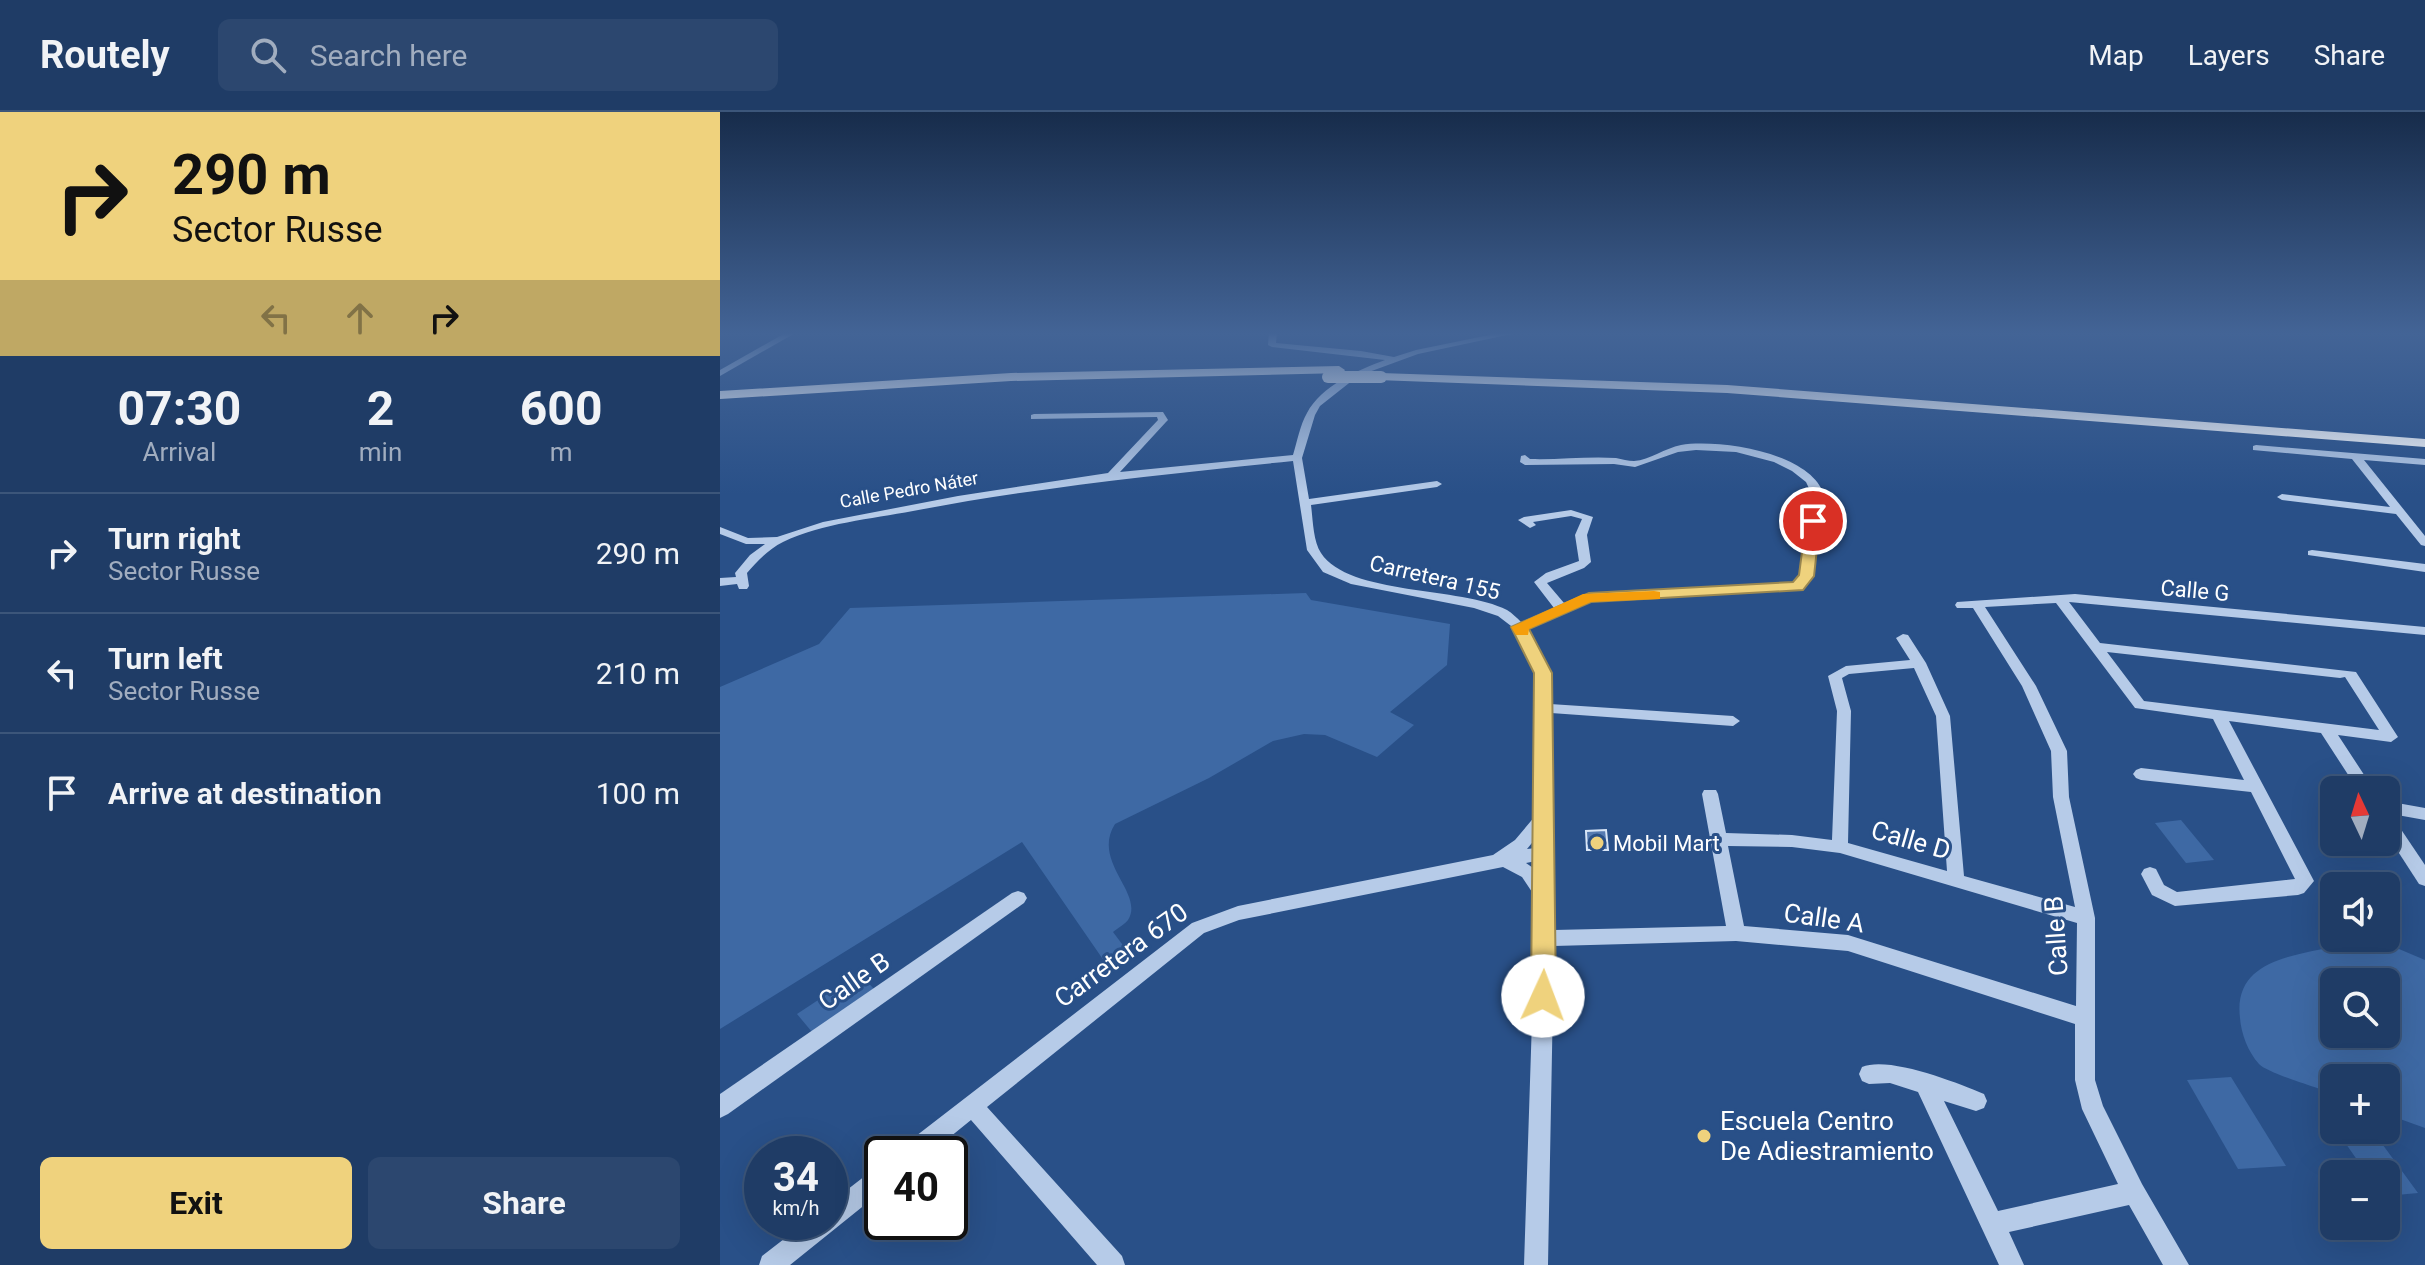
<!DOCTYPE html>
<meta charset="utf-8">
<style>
body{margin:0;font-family:Roboto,sans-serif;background:#2c476f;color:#f1f3f6;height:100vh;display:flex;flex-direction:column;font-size:30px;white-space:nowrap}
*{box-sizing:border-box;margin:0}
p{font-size:26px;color:#a1adbf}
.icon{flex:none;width:44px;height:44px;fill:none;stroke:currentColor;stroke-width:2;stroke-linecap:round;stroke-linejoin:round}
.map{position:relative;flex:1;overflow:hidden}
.details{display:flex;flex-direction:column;background:#1f3c66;width:720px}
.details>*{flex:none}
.top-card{background:#efd27d;color:#111;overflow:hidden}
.needle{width:52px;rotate:356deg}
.controls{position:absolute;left:1600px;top:664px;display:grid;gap:16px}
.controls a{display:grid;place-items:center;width:80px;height:80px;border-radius:12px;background:#1f3c66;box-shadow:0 8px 32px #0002,0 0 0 2px #3c567a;font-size:40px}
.speed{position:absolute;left:24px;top:1024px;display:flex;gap:16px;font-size:40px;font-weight:700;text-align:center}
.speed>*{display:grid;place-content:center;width:104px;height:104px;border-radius:50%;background:#1f3c66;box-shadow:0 8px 32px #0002,0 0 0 2px #3c567a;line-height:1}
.speed small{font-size:20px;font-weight:400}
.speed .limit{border:4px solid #111;border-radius:12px;background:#fff;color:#111}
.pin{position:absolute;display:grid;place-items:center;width:68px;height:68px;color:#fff;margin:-34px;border:4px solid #fff;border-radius:50%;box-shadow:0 2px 8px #0007}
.me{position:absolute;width:88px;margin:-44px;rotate:2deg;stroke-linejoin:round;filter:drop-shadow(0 0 6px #0008)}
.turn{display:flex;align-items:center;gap:28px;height:168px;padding:0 40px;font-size:36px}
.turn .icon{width:104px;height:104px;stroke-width:2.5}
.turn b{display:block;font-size:56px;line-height:68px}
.lanes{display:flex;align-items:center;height:76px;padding:0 40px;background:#0003;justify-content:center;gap:40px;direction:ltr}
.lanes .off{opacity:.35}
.eta{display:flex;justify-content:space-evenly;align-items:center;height:136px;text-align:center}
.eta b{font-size:48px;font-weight:700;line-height:56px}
.primary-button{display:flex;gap:16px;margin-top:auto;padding:16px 40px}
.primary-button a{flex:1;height:92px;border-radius:12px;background:#efd27d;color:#111;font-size:32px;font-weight:700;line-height:92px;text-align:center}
.primary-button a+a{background:#2c476f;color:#f1f3f6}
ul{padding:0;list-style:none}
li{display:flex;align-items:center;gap:24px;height:120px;padding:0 40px;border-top:2px solid #3c567a}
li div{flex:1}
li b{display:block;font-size:30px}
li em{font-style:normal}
header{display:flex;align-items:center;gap:48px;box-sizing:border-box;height:112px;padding:0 40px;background:#1f3c66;border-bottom:2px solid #3c567a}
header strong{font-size:38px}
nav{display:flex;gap:44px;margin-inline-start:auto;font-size:28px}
.search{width:560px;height:72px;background:#2c476f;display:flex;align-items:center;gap:20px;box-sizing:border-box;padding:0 28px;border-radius:12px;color:#a1adbf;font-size:30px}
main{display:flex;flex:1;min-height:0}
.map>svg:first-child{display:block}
.green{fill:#3e69a4;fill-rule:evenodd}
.building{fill:#567bb1;stroke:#d9e6f7;stroke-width:2}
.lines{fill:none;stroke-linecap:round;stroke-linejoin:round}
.minor{fill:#b6cbe8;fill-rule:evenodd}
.highway{fill:#fff;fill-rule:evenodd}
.highway-bridge{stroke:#fff;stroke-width:12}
.route{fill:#efd27d;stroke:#9b8851;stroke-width:2}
.slow{fill:#f59e0b}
.poi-dot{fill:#efd27d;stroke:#295088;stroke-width:3}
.labels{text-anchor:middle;stroke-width:6;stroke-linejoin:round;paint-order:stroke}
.far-street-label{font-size:18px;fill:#fff;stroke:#295088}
.street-label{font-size:22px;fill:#fff;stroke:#295088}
.poi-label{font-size:22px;fill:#fff;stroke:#295088;text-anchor:start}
.near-street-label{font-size:26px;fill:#fff;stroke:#295088}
.near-poi-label{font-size:26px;fill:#fff;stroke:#295088;text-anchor:start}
</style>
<header>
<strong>Routely</strong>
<div class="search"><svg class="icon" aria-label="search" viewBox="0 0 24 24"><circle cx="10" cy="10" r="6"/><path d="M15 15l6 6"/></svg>Search here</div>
<nav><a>Map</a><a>Layers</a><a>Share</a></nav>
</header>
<main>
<section class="details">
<div class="top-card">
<div class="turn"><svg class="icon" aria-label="right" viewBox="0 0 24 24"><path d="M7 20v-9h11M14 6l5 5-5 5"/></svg><div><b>290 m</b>Sector Russe</div></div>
<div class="lanes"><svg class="icon off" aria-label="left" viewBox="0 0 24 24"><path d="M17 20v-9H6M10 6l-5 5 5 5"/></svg><svg class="icon off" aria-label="ahead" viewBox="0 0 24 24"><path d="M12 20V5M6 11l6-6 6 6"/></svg><svg class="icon" aria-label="right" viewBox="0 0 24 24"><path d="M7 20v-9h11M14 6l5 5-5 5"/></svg></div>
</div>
<div class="eta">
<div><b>07:30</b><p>Arrival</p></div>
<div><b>2</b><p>min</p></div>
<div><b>600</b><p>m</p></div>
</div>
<ul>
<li><svg class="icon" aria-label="right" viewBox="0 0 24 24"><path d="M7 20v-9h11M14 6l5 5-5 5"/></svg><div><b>Turn right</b><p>Sector Russe</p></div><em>290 m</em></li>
<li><svg class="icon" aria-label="left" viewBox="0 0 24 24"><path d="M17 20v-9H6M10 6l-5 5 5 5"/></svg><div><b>Turn left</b><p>Sector Russe</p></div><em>210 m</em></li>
<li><svg class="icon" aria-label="arrive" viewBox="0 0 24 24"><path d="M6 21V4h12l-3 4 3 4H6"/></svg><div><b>Arrive at destination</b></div><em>100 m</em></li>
</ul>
<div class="primary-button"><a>Exit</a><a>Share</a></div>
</section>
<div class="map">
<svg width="1705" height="1153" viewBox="0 0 1705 1153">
<rect width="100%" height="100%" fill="#295088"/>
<!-- green -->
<g class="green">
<path d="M586,481L591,488L730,512L727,553L670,600L694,613L657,645L605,623L584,622L553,629L489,666L395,712C371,750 425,781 408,808C405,812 398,816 393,820L411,844L391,859L302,730L0,917V575L99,532L130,496Z"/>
<path d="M1461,708L1494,748L1466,751L1435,711Z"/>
<path d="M1616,834L1679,837L1705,848V1016L1666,1002V966H1614V982C1599,976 1547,961 1539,952C1528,940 1521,921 1520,906C1513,848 1573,844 1616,834ZM1614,870H1666V922H1614Z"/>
<path d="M139,861L154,877L92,920L77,902Z"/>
<path d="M1511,965L1566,1054L1518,1057L1467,968Z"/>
<path d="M1660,1029L1698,1081L1666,1084V1062H1647L1626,1032Z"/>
</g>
<!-- building -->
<path class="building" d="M886,718L888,738H867L866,719Z"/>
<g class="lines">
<!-- minor -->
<g class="minor">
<path d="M67,220H77L0,264V258Z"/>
<path d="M549,220H557L556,231L641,239L674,245L696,238L784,220H801L698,242L638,264L600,294L595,303L582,346L589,387L717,369L722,372L717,375L591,393C593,408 593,429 601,441C629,484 741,474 787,498C792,501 797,506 801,510L834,496L814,470L826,461L859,449L855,423L862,407L851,404L813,410L816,413L810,416L798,408L804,405L851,398L873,405L867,423L871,450L864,456L827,471L844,491L869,481L1074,471L1081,460L1084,451L1087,414L1093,385L1086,370L1072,359L1054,350L1016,340L976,338L958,340L915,355L894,352L805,353L800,350L801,344L805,343L810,347C838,348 868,344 896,346C902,347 908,349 914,349C930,348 945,336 961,333C998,327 1091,340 1104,383C1106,391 1101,400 1099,407C1094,433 1101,456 1081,477L871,489L807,517L830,561V592L1013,604L1020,609L1013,614L831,601L834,818L1006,814L982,682L984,678H996L998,682L1006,721L1072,723L1112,728L1117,599L1108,564L1126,554L1190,548L1176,526L1183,522L1188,523L1206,551L1230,604L1244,764L1355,795L1333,685L1331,639L1302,574L1253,496H1237L1235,493L1237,490L1355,482L1705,515V523L1349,490L1380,531L1636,560L1678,625L1671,630L1618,623L1654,678H1638L1601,621L1509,609L1594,769L1584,781L1578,783L1455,794L1432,783L1421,762L1424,757L1430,755L1436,757L1444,773L1457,780L1575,767L1531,680L1421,668L1416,666L1413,662L1416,658L1421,656L1524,668L1493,607L1415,596L1336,491L1265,495L1316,574L1347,639L1349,685L1375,806V968L1383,994L1422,1072L1469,1153H1443L1409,1093L1289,1120L1304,1153H1279L1198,980L1170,971L1149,972L1142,969L1139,962L1142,955C1169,944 1235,970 1264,982L1267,989L1264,996L1256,999L1224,989L1278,1099L1398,1072L1362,997L1355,968V912L1128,839L1016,829L834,834L828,1153H804L816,786L802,765L783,755L519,808L484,821L267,995L402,1144L405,1153H377L251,1008L209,1042H180L183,1034L472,811L518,794L773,743L795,728L816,703V561L795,517L778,504L754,496L631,472L603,460L587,438L573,349C445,362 319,375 193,399C151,407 103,411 63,430C49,437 37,449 27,461L29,474L27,477H19L17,472L0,474V466L16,465L15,461L30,443L45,432H26L0,422V415L28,426L57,425L103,410L238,384L388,361L438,308L437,305L311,307V303L314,302L443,300L448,308L446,310L400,360L573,343C577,330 580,313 587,301C601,274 638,258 665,248L552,235L548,233ZM1387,540L1620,566L1625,565L1659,618L1424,589ZM1194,556L1216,604L1227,759L1128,731L1131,599L1122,566L1129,562ZM816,726V736L807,737ZM1008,734L1072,735L1120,741L1357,811L1356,894L1128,823L1024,814ZM816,749V758L806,751Z"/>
<path d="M1536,333L1705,347V353L1644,348L1705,424V434L1701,433L1676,402L1562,388L1557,385L1562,382L1670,395L1632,347L1533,338V334Z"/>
<path d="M1592,438L1705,452V460L1588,443V439Z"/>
<path d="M1666,689L1705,696V708L1666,701Z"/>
<path d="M1666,702L1672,704L1705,753V774L1699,772L1666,721Z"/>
<path d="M298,779L304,781L307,786L304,791L8,1002L0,1006V982L292,781Z"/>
<path d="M162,1054V1079L70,1153H39L42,1144L86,1110H110V1091L154,1057Z"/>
</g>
<!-- highway -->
<g class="highway">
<path d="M619,254L625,258L623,261L291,269L0,287V279L291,261Z"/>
<path d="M661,261L1007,273L1705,327V335L1007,281L657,268V262Z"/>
</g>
<!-- highway-bridge -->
<path class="highway-bridge" d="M608,265H661"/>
</g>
<!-- sky -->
<linearGradient id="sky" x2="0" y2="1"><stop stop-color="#172c4b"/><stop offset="0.58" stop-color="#436496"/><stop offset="1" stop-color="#436496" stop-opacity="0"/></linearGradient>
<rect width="1705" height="382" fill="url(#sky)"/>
<!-- route -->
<path class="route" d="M1093,405L1100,409L1094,464L1083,478L871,490L809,517L832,561L836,884L832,892L823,896L814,892L811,884L814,561L791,515L869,481L1073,470L1079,463L1086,409Z"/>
<!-- slow -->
<path class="slow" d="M934,479L940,480V487L871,490L809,517L808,523H796L791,515L863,482Z"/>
<!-- markers -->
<g class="poi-dot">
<circle cx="877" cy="731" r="8"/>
<circle cx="984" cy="1024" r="8"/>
</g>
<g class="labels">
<!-- far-street labels -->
<g class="far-street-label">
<text transform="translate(189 378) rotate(-10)" y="6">Calle Pedro Náter</text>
</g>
<!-- street labels -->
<g class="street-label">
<text transform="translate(715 465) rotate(13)" y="8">Carretera 155</text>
<text transform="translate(1475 478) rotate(5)" y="8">Calle G</text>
</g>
<!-- poi labels -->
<g class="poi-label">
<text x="893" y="739">Mobil Mart</text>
</g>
<!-- near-street labels -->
<g class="near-street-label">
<text transform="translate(1191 728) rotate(16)" y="9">Calle D</text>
<text transform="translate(1104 806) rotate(8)" y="9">Calle A</text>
<text transform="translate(1336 824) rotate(-94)" y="9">Calle B</text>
<text transform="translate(401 843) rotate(-36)" y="9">Carretera 670</text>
<text transform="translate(134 869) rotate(-35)" y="9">Calle B</text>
</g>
<!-- near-poi labels -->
<g class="near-poi-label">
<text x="1000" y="1018">Escuela Centro<tspan x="1000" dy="30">De Adiestramiento</tspan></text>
</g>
</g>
</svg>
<div class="controls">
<a><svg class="needle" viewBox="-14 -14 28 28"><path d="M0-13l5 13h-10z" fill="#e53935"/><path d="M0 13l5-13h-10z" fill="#a1adbf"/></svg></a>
<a><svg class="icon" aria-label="sound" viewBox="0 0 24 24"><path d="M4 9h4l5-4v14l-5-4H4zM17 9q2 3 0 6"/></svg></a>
<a><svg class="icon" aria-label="search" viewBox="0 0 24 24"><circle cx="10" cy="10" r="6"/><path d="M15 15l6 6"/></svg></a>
<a>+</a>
<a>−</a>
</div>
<div class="speed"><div>34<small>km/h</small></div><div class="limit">40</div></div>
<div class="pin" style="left:1093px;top:409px;background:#d93025"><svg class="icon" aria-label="arrive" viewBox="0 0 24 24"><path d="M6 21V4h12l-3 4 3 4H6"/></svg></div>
<svg class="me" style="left:823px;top:884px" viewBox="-20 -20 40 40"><circle r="19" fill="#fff"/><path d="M0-13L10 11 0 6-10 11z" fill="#efd27d"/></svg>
</div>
</main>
